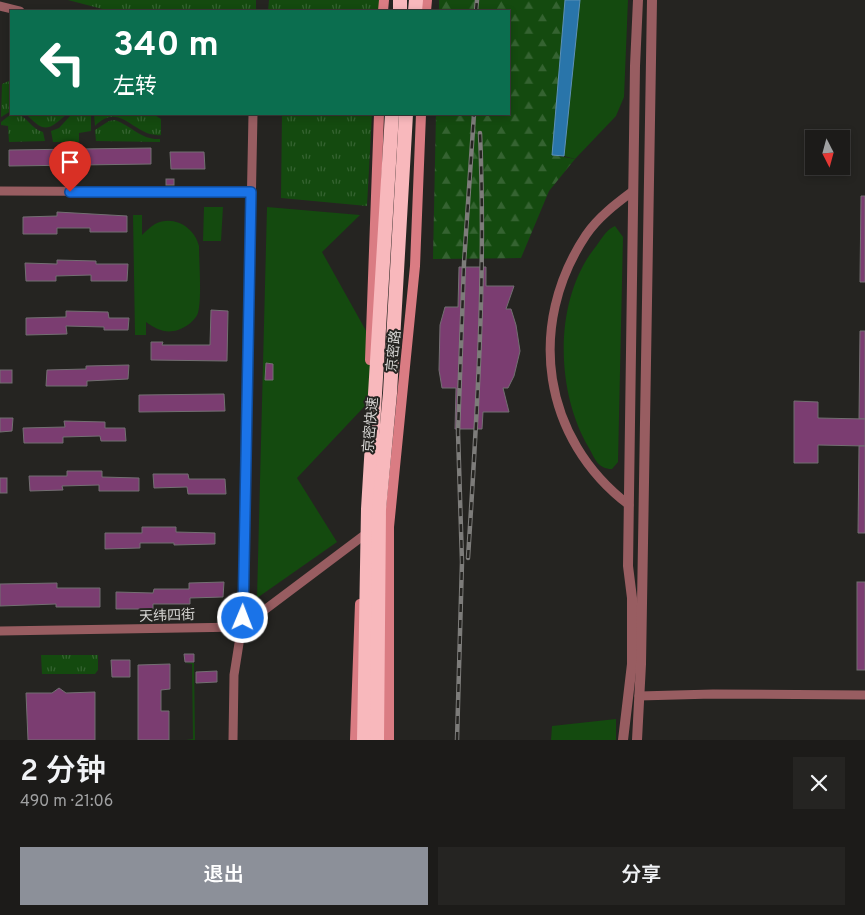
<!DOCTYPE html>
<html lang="zh">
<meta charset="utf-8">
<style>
body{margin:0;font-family:Overpass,"Noto Sans SC",sans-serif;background:#252422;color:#f1f3f6;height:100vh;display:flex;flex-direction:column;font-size:19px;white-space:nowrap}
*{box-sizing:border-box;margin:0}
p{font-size:16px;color:#a0a1a2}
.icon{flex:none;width:28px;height:28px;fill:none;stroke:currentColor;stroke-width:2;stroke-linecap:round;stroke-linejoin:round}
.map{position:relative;height:740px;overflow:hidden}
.side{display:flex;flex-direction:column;background:#1c1b19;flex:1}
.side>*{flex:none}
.top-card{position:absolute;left:10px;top:10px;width:500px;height:105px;border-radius:0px;box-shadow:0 2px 8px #0003,0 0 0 1px #3a3938;background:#0b6e4f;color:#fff;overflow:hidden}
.needle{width:32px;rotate:174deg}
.fabs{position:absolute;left:805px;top:130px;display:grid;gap:10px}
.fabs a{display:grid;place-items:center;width:45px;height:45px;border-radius:0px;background:#1c1b19;box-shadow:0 2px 8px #0003,0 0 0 1px #3a3938;font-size:25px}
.pin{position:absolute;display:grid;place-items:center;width:42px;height:42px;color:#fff;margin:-51px -21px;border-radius:50% 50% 50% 0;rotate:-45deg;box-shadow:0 0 5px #0007}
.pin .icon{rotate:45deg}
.me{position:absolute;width:55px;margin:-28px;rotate:1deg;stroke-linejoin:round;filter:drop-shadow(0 0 4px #0008)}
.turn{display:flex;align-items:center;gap:18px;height:105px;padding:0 20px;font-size:22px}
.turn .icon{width:65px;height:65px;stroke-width:2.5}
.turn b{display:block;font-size:35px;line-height:42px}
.round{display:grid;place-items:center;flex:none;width:52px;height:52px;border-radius:0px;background:#252422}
.head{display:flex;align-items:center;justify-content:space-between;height:85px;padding:0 20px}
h1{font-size:30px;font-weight:600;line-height:38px}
.action{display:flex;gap:10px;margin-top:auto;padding:10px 20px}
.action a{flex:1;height:58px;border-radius:0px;background:#8c9099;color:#fff;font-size:20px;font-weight:600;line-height:58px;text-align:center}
.action a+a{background:#252422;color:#f1f3f6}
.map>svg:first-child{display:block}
.grass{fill:url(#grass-tufts)}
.forest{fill:url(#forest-firs)}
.park{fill:#144a0f}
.water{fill:#2975aa;stroke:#5d92b6}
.building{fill:#7b3d71;stroke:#736f72}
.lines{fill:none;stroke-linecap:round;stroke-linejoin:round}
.minor{stroke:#985d61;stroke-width:9}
.tertiary{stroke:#985d61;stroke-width:10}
.secondary{stroke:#da7c83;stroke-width:10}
.trunk{stroke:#f8b8bc;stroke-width:14}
.rail-casing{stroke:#7d7c7a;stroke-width:4.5}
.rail{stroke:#252421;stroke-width:2.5;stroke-dasharray:8;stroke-linecap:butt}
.route-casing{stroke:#114b97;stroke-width:12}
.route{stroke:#1a73e8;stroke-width:9}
.labels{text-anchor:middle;stroke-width:4;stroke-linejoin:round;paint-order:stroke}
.street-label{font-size:14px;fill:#d6d5d3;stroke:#252421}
</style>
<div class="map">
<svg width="865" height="740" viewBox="0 0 865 740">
<defs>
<pattern id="grass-tufts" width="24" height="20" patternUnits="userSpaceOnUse" patternTransform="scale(1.25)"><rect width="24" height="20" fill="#144a0f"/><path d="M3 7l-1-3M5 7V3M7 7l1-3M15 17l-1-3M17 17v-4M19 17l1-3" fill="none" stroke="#356331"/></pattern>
<pattern id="forest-firs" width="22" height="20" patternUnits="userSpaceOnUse" patternTransform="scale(1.25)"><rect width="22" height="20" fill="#144a0f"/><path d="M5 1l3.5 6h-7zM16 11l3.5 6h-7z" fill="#356331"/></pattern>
</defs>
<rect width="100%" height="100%" fill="#252421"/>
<!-- grass -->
<g class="grass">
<path d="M68,0H256V11H110Z"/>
<path d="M269,0H380L379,11H268Z"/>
<path d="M11,80V111L1,117L2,84Z"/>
<path d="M17,114C28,117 31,129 43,132L45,141L9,142L8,126L1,125V122L10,115Z"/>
<path d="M26,114H67C48,131 44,133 26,114Z"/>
<path d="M94,114H153L161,119V135C134,138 121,100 95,126Z"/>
<path d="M282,114H372L367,206L281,198Z"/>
<path d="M71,115H91V131L79,133V142H53L51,131L59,128Z"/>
<path d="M115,120C132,126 141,140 160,139V142L96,141L95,130L109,121Z"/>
<path d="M41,655H98V670L95,674H42Z"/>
<path d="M185,663H194L195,740H186L193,739L192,664Z"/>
</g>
<!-- forest -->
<path class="forest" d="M439,0H565L552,155L575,159L549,191L521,258L433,259L436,114H509V11H439Z"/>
<!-- park -->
<g class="park">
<path d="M580,0H628L624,97L616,116L575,159L564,156Z"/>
<path d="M204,207H223L221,241H203Z"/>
<path d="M267,207L360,215L322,252L379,354L378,392L297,478L337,542L257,598Z"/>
<path d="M133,215H142V235C146,231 150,227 155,224C174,214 195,228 199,246C199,263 202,298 198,313C195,321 186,327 178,330C165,334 156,329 146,322V335H135Z"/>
<path d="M615,226L623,237L618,462L612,469C598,469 595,459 589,448C555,391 553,298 597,245C602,238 607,229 615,226Z"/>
<path d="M616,719V740H551L552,726Z"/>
</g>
<!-- water -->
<path class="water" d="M565,0H580L564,156L552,155Z"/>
<!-- building -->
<g class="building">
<path d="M151,148V164L9,166V150Z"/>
<path d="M170,152H204L205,169H171Z"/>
<rect x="166" y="179" width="8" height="6"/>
<path d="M861,196H865V282H860Z"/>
<path d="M57,212L127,216V232H90V228H57V234H23V217L57,216Z"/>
<path d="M57,260L96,261V264H128L127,281H91V275L56,276V281H26L25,263L57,264Z"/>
<path d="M459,267H486V286H514L506,309H511L516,325L520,351L514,376L508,388H503L509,412H483L482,429H455L456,388H442L439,370L440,325L445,307H458Z"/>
<path d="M211,310L228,311L227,361L151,360V342H163L162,345H210Z"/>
<path d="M66,311L108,312L109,318H129L128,330H104V327L66,326L67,334L26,335V318L66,317Z"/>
<path d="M860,331H865V419H859Z"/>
<path d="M266,363L273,364V380H265Z"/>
<path d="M129,365L128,379L87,381V386H46L47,370L86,369V366Z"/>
<rect x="0" y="370" width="12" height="13"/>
<path d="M224,394L225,411L139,412V395Z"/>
<path d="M794,401L818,402V418L865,419V446L818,445V463H794Z"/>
<path d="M0,418H13L12,431L0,432Z"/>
<path d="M64,421L105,422V428H125L126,441H101L100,436L63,437V443H24L23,428L65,427Z"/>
<path d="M859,446H865V533H858Z"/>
<path d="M67,471H102V477L139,478V491H99V485L62,486L63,490L30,491L29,476H67Z"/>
<path d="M153,474H188L189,479H225L226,494H188L187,487L154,488Z"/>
<rect x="0" y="478" width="7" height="15"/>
<path d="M142,527H176V532L215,533V544L174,545V543H140V548L105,549V533H142Z"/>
<path d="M224,582L223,597L190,598V604H153V609H116V592L153,593L154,589H189V583Z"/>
<rect x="857" y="582" width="8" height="88"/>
<path d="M57,583V588H100V607H56V604L0,606V584Z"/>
<path d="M184,654H194V662H185Z"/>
<path d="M111,660H130V677H112Z"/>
<path d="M170,664V689L161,690V711H169V740H138V665Z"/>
<path d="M217,671V682L196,683V672Z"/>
<path d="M59,688L66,693L95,692V740H28L26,693H52Z"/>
</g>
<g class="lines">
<!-- minor -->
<g class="minor">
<path d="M0,6L20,11"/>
<path d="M0,191L251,192"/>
<path d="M629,505C542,439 526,325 586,235C598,217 617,203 633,191"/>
<path d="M0,631L242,627L363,536"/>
<path d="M639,696L713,694L865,695"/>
<path d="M233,740L234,675L243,618L253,114"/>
</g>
<!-- tertiary -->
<g class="tertiary">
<path d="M623,740L632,664V598L628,566L635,66L638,0"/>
<path d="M637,740L641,664L652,0"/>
</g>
<!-- secondary -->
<g class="secondary">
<path d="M383,11L384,0"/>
<path d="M426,11L427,0"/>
<path d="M370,360L379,114"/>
<path d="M355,740L360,604"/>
<path d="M389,740V527L415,266L421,114"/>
</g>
<!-- trunk -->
<g class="trunk">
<path d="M400,11V0"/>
<path d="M415,11L416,0"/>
<path d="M364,740L368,509L392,114"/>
<path d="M377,740L379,509L390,393L406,114"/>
</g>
<!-- rail casing -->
<g class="rail-casing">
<g id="rail">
<path d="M476,11L477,0"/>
<path d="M468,558C477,416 486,275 480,133"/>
<path d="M457,740L462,562L458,432L464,263L474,114"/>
</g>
</g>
<!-- rail -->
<use href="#rail" class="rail"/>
</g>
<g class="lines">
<!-- route casing -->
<g class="route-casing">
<path id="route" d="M70,192H251L243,618"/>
</g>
<!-- route -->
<use href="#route" class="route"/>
</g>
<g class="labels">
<!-- street labels -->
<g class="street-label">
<text transform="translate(393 351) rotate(-84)" y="5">京密路</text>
<text transform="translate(370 425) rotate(-85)" y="5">京密快速</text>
<text transform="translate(167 615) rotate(-2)" y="5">天纬四街</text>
</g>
</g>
</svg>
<div class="fabs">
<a><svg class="needle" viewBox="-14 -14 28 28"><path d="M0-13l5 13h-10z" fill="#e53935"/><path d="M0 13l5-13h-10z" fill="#a0a1a2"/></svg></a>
</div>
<div class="pin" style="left:70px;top:192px;background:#d93025"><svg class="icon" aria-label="arrive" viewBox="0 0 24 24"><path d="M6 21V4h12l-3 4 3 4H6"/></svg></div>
<svg class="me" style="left:243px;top:618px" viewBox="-20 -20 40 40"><circle r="17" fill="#1a73e8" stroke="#fff" stroke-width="3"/><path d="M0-11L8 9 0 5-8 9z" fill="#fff"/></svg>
<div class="top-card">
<div class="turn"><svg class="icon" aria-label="left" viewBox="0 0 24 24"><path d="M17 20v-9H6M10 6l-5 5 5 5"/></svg><div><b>340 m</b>左转</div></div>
</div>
</div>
<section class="side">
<div class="head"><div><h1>2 分钟</h1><p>490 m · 21:06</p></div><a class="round"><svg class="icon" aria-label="close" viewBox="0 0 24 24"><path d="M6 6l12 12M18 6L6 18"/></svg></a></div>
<div class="action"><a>退出</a><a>分享</a></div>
</section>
